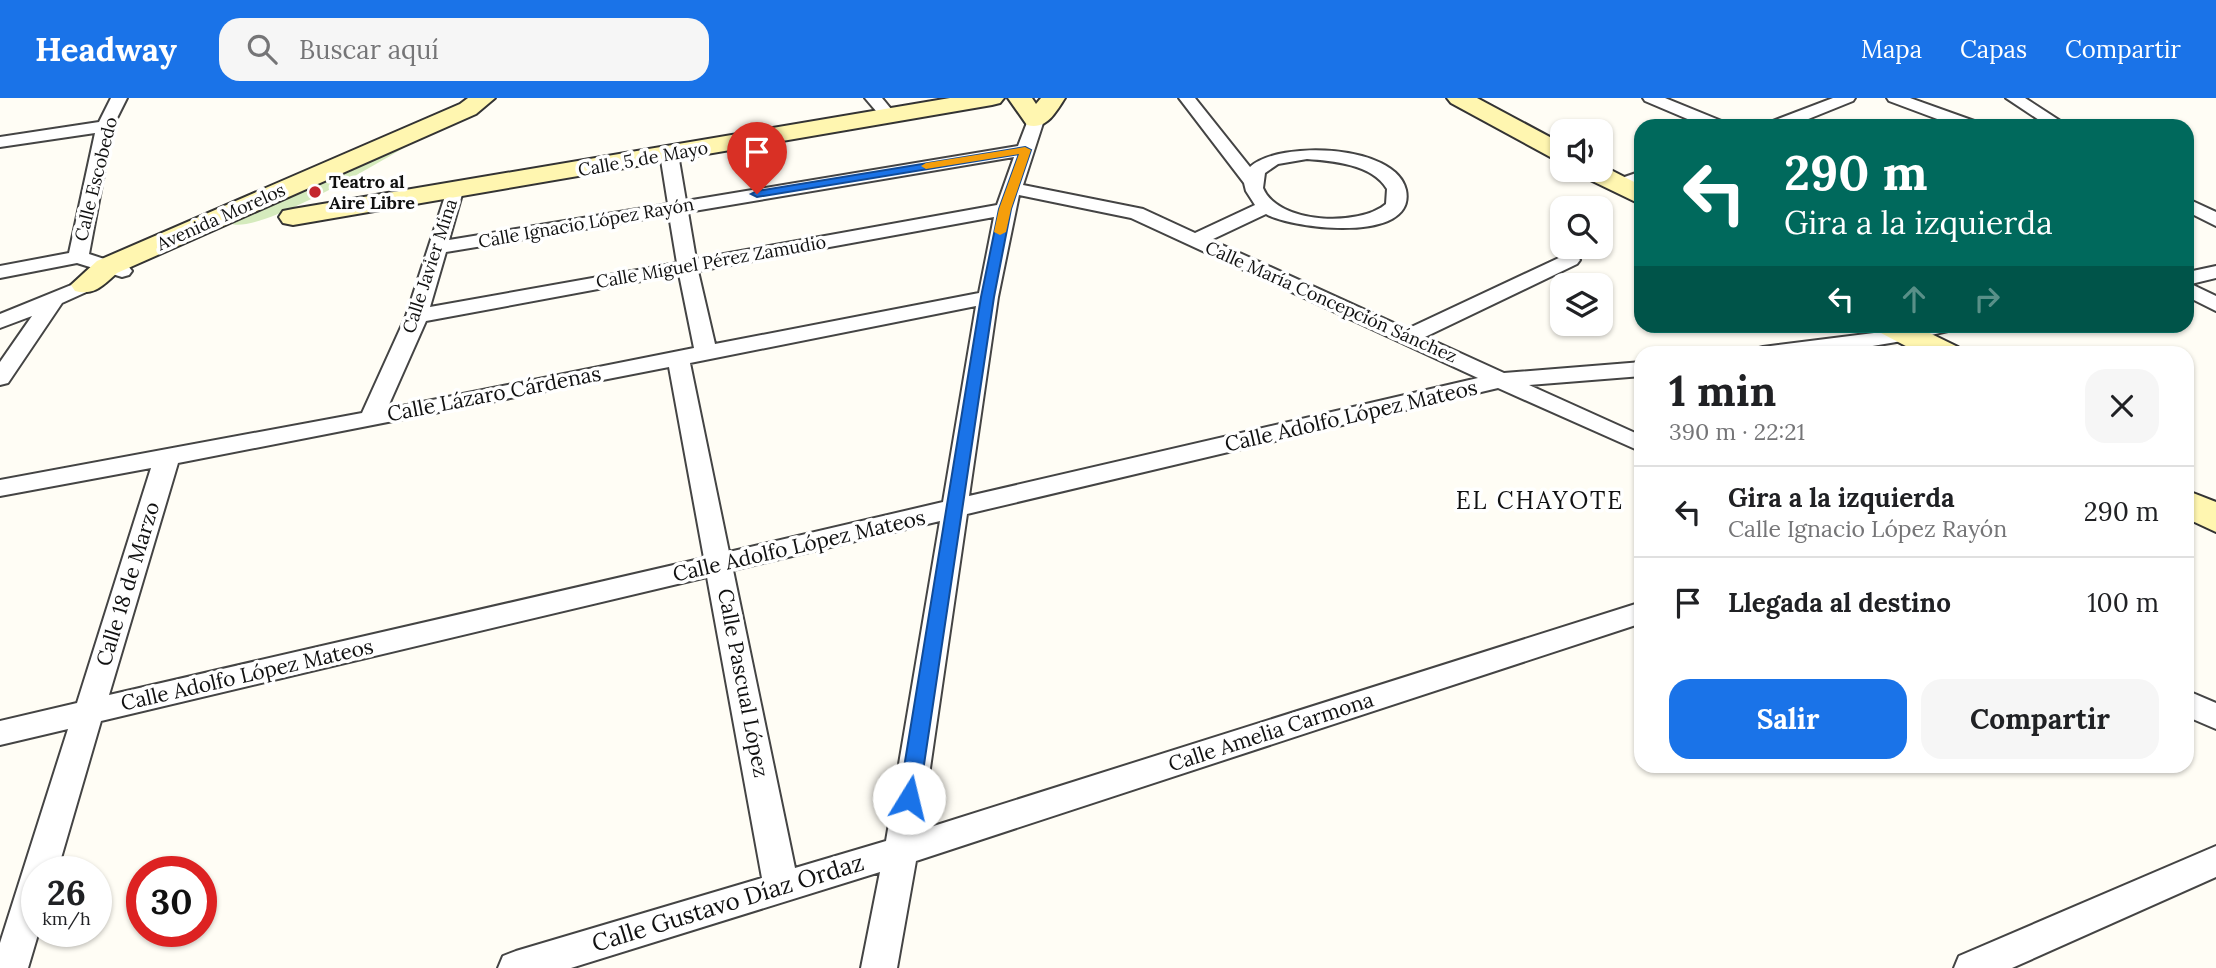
<!DOCTYPE html>
<html lang="es">
<meta charset="utf-8">
<style>
body{margin:0;font-family:Lora,serif;background:#f6f6f6;color:#202124;height:100vh;display:flex;flex-direction:column;font-size:26px;white-space:nowrap}
*{box-sizing:border-box;margin:0}
p{font-size:23px;color:#757577}
.icon{flex:none;width:38px;height:38px;fill:none;stroke:currentColor;stroke-width:2;stroke-linecap:round;stroke-linejoin:round}
.map{position:relative;flex:1;overflow:hidden}
.sheet{position:absolute;left:1634px;top:248px;width:560px;height:427px;display:flex;flex-direction:column;background:#fff;border-radius:21px;box-shadow:0 2px 5px #0004}
.sheet>*{flex:none}
.banner{position:absolute;left:1634px;top:21px;width:560px;height:214px;border-radius:21px;box-shadow:0 2px 5px #0004;background:#00695c;color:#fff;overflow:hidden}
.fabs{position:absolute;left:1550px;top:21px;display:grid;gap:14px}
.fabs a{display:grid;place-items:center;width:63px;height:63px;border-radius:14px;background:#fff;box-shadow:0 2px 5px #0004;font-size:35px}
.speed{position:absolute;left:21px;top:758px;display:flex;gap:14px;font-size:35px;font-weight:700;text-align:center}
.speed>*{display:grid;place-content:center;width:91px;height:91px;border-radius:50%;background:#fff;box-shadow:0 2px 5px #0004;line-height:1}
.speed small{font-size:18px;font-weight:400}
.speed .limit{border:10px solid #d22;background:#fff;color:#111}
.pin{position:absolute;display:grid;place-items:center;width:60px;height:60px;color:#fff;margin:-72px -30px;border-radius:50% 50% 50% 0;rotate:-45deg;box-shadow:0 0 7px #0007}
.pin .icon{rotate:45deg}
.me{position:absolute;width:77px;margin:-38px;rotate:9deg;stroke-linejoin:round;filter:drop-shadow(0 0 5px #0008)}
.turn{display:flex;align-items:center;gap:24px;height:147px;padding:0 35px;font-size:32px}
.turn .icon{width:91px;height:91px;stroke-width:2.5}
.turn b{display:block;font-size:49px;line-height:60px}
.lanes{display:flex;align-items:center;height:66px;padding:0 35px;background:#0003;justify-content:center;gap:35px;direction:ltr}
.lanes .off{opacity:.35}
.round{display:grid;place-items:center;flex:none;width:74px;height:74px;border-radius:21px;background:#f6f6f6}
.overview{display:flex;align-items:center;justify-content:space-between;height:119px;padding:0 35px}
h1{font-size:42px;font-weight:800;line-height:52px}
.action{display:flex;gap:14px;margin-top:auto;padding:14px 35px}
.action a{flex:1;height:80px;border-radius:21px;background:#1a73e8;color:#fff;font-size:28px;font-weight:800;line-height:80px;text-align:center}
.action a+a{background:#f6f6f6;color:#202124}
ul{padding:0;list-style:none}
li{display:flex;align-items:center;gap:21px;height:91px;padding:0 35px;border-top:2px solid #e0e0e0}
li div{flex:1}
li b{display:block;font-size:26px}
li em{font-style:normal}
header{display:flex;align-items:center;gap:42px;box-sizing:border-box;height:98px;padding:0 35px;background:#1a73e8;color:#fff}
header strong{font-size:33px}
nav{display:flex;gap:38px;margin-inline-start:auto;font-size:24px}
.search{width:490px;height:63px;background:#f6f6f6;display:flex;align-items:center;gap:18px;box-sizing:border-box;padding:0 24px;border-radius:21px;color:#757577;font-size:26px}
.map>svg:first-child{display:block}
.green{fill:#d5ebbd}
.building{fill:#5a524d}
.lines{fill:none;stroke-linecap:round;stroke-linejoin:round}
.street-casing{stroke:#444;stroke-width:4}
.secondary-casing{stroke:#333;stroke-width:4}
.street{fill:#fff;fill-rule:evenodd}
.secondary{fill:#fff6b0;fill-rule:evenodd}
.route{fill:#1a73e8;stroke:#114b97;stroke-width:2}
.slow{fill:#f59e0b}
.poi-dot{fill:#c4262e;stroke:#fff;stroke-width:2.5}
.labels{text-anchor:middle;stroke-width:7;stroke-linejoin:round;paint-order:stroke}
.far-street-label{font-size:18px;fill:#111;stroke:#fff}
.far-poi-label{font-size:18px;font-weight:bold;fill:#111;stroke:#fff;text-anchor:start}
.street-label{font-size:21px;fill:#111;stroke:#fff}
.quarter-label{font-size:24px;letter-spacing:2px;fill:#111;stroke:#fff}
.near-street-label{font-size:24px;fill:#111;stroke:#fff}
</style>
<header>
<strong>Headway</strong>
<div class="search"><svg class="icon" aria-label="search" viewBox="0 0 24 24"><circle cx="10" cy="10" r="6"/><path d="M15 15l6 6"/></svg>Buscar aquí</div>
<nav><a>Mapa</a><a>Capas</a><a>Compartir</a></nav>
</header>
<div class="map">
<svg width="2216" height="870" viewBox="0 0 2216 870">
<rect width="100%" height="100%" fill="#fffdf5"/>
<!-- green -->
<path class="green" d="M449,23C414,43 260,141 229,125Z"/>
<!-- building -->
<path class="building" d="M1871,249L1883,256H1833V254Z"/>
<g class="lines">
<!-- street casing -->
<g class="street-casing">
<g id="street">
<path d="M111,0H127L113,28L89,156L129,169L132,173L129,177L122,179L77,165L0,180V168L69,155L95,35L0,49V39L99,24Z"/>
<path d="M865,0H882L896,17L894,20H882Z"/>
<path d="M1179,0H1195L1250,69C1279,42 1396,46 1406,92C1417,146 1292,131 1266,116L1211,142L1407,231L1563,158H1577L1580,162L1577,166L1425,239L1504,275L1642,264V278L1529,287L1642,338V354L1498,290L967,416L921,732L1642,504V525L916,763L897,870H861L880,774L571,870H498L503,858L516,853L762,780L707,479L101,623L57,774H37V833H39L28,870H0V845L68,631L0,647V623L77,605L151,370L0,398V382L362,315L406,218L448,89H460L463,93L449,142L668,106L660,56L669,51L678,56L686,103L1018,48L1028,22L1036,17L1044,22L1023,87L1143,111L1195,135L1255,107L1246,93L1244,85ZM1014,59L997,107L696,161L688,114ZM1307,61C1333,63 1372,66 1387,91L1386,106C1359,129 1278,126 1263,90L1265,75L1278,66ZM1019,97L1131,120L1478,280L969,398L998,199ZM669,117L677,165L430,209L446,154ZM994,119L979,195L715,246L698,173ZM679,176L694,250L387,311L426,223ZM976,208L943,404L729,454L690,265ZM669,269L704,460L109,597L178,365ZM940,423L886,743L795,770L733,472Z"/>
<path d="M1643,0H1665L1724,24L1726,28H1704L1645,3Z"/>
<path d="M1833,0H1855L1853,3L1791,28H1768L1770,24Z"/>
<path d="M1887,0H1910L1977,24L1979,28H1956L1889,3Z"/>
<path d="M2006,0H2025L2068,28H2048Z"/>
<path d="M1642,73V84L1619,92L1610,87L1613,83Z"/>
<path d="M2188,101L2216,114V128L2188,114Z"/>
<path d="M2216,168V180L2191,186L2216,198V213L2188,199V174Z"/>
<path d="M86,181L93,183L96,187L93,191L62,205L8,285L0,287V264L32,218L0,230V216Z"/>
<path d="M1913,228H1951L1948,233C1878,250 1823,256 1752,256L1755,251L1763,249L1882,234Z"/>
<path d="M2188,593L2216,605V631L2188,619Z"/>
<path d="M2216,748V779L2012,870H1954L1959,858Z"/>
</g>
</g>
<!-- secondary casing -->
<g class="secondary-casing">
<g id="secondary">
<path d="M468,0H495L476,16L117,175C103,187 95,198 75,193L71,187L97,163L460,6Z"/>
<path d="M950,0H1004L1000,5L992,7L293,127L283,125L279,119L283,113L293,111Z"/>
<path d="M1008,0H1032L1036,6L1041,0H1065C1055,15 1047,32 1027,27Z"/>
<path d="M1447,0H1477L1563,46V64L1554,61L1451,5Z"/>
<path d="M1601,67L1642,88V107L1582,78L1578,72H1601Z"/>
<path d="M1876,228H1915L1958,249L1963,256H1921L1881,235Z"/>
<path d="M2188,393L2216,404V434L2188,421Z"/>
</g>
</g>
<!-- street -->
<use href="#street" class="street"/>
<!-- secondary -->
<use href="#secondary" class="secondary"/>
</g>
<!-- route -->
<path class="route" d="M1025,49L1031,52L1011,111L994,199L919,700L916,706L909,709L902,706L899,700L981,199L999,111L1019,56L757,99L751,96L757,93Z"/>
<!-- slow -->
<path class="slow" d="M1025,49L1031,52L1011,111L1006,134L1000,137L994,134L999,111L1019,56L926,71L921,68L926,65Z"/>
<!-- markers -->
<circle class="poi-dot" cx="315" cy="94" r="7"/>
<g class="labels">
<!-- far-street labels -->
<g class="far-street-label">
<text transform="translate(643 61) rotate(-10)" y="6">Calle 5 de Mayo</text>
<text transform="translate(96 81) rotate(-76)" y="6">Calle Escobedo</text>
<text transform="translate(221 119) rotate(-24)" y="6">Avenida Morelos</text>
<text transform="translate(586 125) rotate(-10)" y="6">Calle Ignacio López Rayón</text>
<text transform="translate(711 164) rotate(-10)" y="6">Calle Miguel Pérez Zamudio</text>
<text transform="translate(430 168) rotate(-72)" y="6">Calle Javier Mina</text>
<text transform="translate(1331 204) rotate(24)" y="6">Calle María Concepción Sánchez</text>
</g>
<!-- far-poi labels -->
<g class="far-poi-label">
<text x="329" y="90">Teatro al<tspan x="329" dy="21">Aire Libre</tspan></text>
</g>
<!-- street labels -->
<g class="street-label">
<text transform="translate(494 296) rotate(-11)" y="7">Calle Lázaro Cárdenas</text>
<text transform="translate(1351 318) rotate(-13)" y="7">Calle Adolfo López Mateos</text>
<text transform="translate(799 448) rotate(-13)" y="7">Calle Adolfo López Mateos</text>
<text transform="translate(128 486) rotate(-73)" y="7">Calle 18 de Marzo</text>
<text transform="translate(247 577) rotate(-13)" y="7">Calle Adolfo López Mateos</text>
<text transform="translate(743 585) rotate(79)" y="7">Calle Pascual López</text>
<text transform="translate(1271 634) rotate(-18)" y="7">Calle Amelia Carmona</text>
</g>
<!-- quarter labels -->
<g class="quarter-label">
<text x="1540" y="411">EL CHAYOTE</text>
</g>
<!-- near-street labels -->
<g class="near-street-label">
<text transform="translate(728 805) rotate(-17)" y="8">Calle Gustavo Díaz Ordaz</text>
</g>
</g>
</svg>
<div class="fabs">
<a><svg class="icon" aria-label="sound" viewBox="0 0 24 24"><path d="M4 9h4l5-4v14l-5-4H4zM17 9q2 3 0 6"/></svg></a>
<a><svg class="icon" aria-label="search" viewBox="0 0 24 24"><circle cx="10" cy="10" r="6"/><path d="M15 15l6 6"/></svg></a>
<a><svg class="icon" aria-label="layers" viewBox="0 0 24 24"><path d="M12 4l9 5-9 5-9-5zM3 14l9 5 9-5"/></svg></a>
</div>
<div class="speed"><div>26<small>km/h</small></div><div class="limit">30</div></div>
<div class="pin" style="left:757px;top:96px;background:#d93025"><svg class="icon" aria-label="arrive" viewBox="0 0 24 24"><path d="M6 21V4h12l-3 4 3 4H6"/></svg></div>
<svg class="me" style="left:909px;top:700px" viewBox="-20 -20 40 40"><circle r="19" fill="#fff"/><path d="M0-13L10 11 0 6-10 11z" fill="#1a73e8"/></svg>
<div class="banner">
<div class="turn"><svg class="icon" aria-label="left" viewBox="0 0 24 24"><path d="M17 20v-9H6M10 6l-5 5 5 5"/></svg><div><b>290 m</b>Gira a la izquierda</div></div>
<div class="lanes"><svg class="icon" aria-label="left" viewBox="0 0 24 24"><path d="M17 20v-9H6M10 6l-5 5 5 5"/></svg><svg class="icon off" aria-label="ahead" viewBox="0 0 24 24"><path d="M12 20V5M6 11l6-6 6 6"/></svg><svg class="icon off" aria-label="right" viewBox="0 0 24 24"><path d="M7 20v-9h11M14 6l5 5-5 5"/></svg></div>
</div>
<section class="sheet">
<div class="overview"><div><h1>1 min</h1><p>390 m · 22:21</p></div><a class="round"><svg class="icon" aria-label="close" viewBox="0 0 24 24"><path d="M6 6l12 12M18 6L6 18"/></svg></a></div>
<ul>
<li><svg class="icon" aria-label="left" viewBox="0 0 24 24"><path d="M17 20v-9H6M10 6l-5 5 5 5"/></svg><div><b>Gira a la izquierda</b><p>Calle Ignacio López Rayón</p></div><em>290 m</em></li>
<li><svg class="icon" aria-label="arrive" viewBox="0 0 24 24"><path d="M6 21V4h12l-3 4 3 4H6"/></svg><div><b>Llegada al destino</b></div><em>100 m</em></li>
</ul>
<div class="action"><a>Salir</a><a>Compartir</a></div>
</section>
</div>
